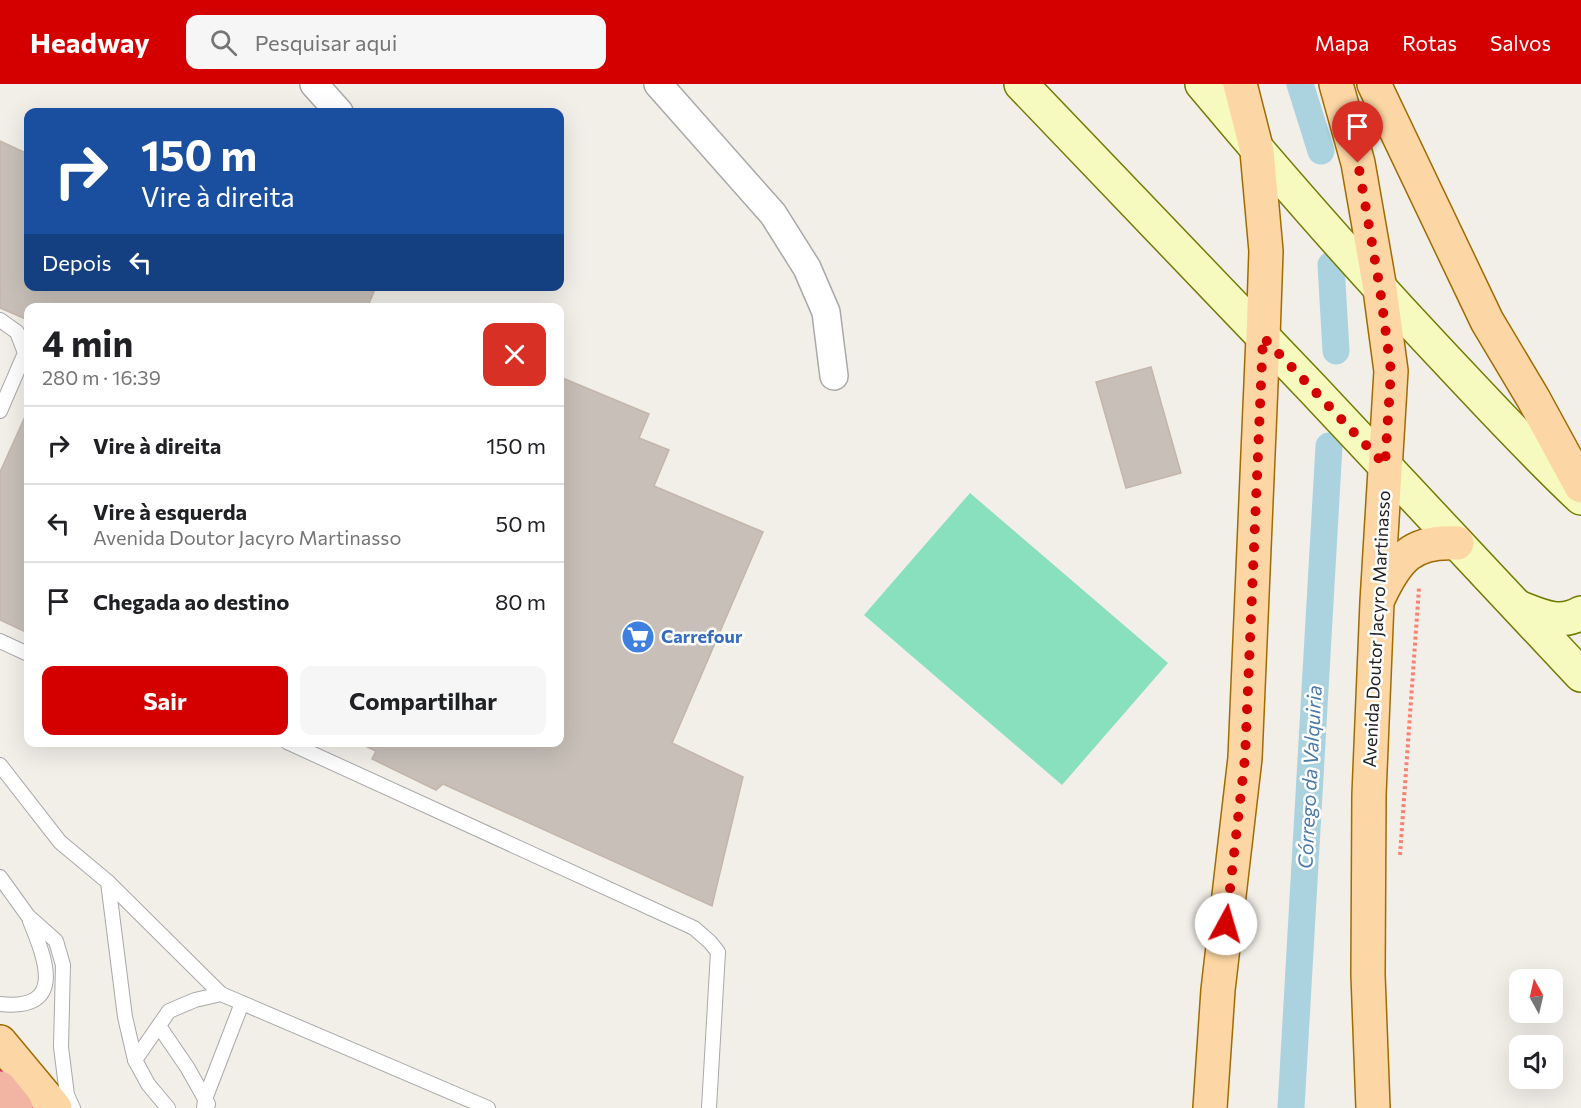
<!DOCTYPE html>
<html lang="pt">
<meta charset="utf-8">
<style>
body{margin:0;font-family:Commissioner,sans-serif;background:#f6f6f6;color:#202124;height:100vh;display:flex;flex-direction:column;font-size:22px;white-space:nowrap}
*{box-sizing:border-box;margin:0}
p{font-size:20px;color:#757577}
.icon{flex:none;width:33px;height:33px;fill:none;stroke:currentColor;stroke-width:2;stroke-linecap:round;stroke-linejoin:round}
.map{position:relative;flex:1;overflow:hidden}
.panel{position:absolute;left:24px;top:219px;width:540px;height:444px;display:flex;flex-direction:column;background:#fff;border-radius:12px;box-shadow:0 6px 24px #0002}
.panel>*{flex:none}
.hud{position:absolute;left:24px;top:24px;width:540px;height:183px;border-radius:12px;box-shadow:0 6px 24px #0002;background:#1a4fa0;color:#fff;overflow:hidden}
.needle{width:39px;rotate:352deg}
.buttons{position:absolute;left:1509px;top:885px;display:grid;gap:12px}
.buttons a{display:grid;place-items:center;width:54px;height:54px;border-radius:12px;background:#fff;box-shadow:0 6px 24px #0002;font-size:30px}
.pin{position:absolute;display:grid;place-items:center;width:51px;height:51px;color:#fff;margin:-62px -26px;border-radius:50% 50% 50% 0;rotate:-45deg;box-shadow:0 0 6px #0007}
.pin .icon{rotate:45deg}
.me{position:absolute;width:66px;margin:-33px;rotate:6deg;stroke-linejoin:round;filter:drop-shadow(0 0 4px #0008)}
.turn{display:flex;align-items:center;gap:21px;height:126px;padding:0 18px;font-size:27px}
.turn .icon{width:78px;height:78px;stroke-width:2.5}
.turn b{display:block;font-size:42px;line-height:51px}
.then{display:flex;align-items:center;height:57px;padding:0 18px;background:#0003;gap:12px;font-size:22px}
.round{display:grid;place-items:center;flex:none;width:63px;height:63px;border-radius:12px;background:#f6f6f6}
.overview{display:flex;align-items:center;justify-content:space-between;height:102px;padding:0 18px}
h1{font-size:36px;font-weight:700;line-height:45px}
.cta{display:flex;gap:12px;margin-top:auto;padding:12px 18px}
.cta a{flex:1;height:69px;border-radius:12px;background:#d40000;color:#fff;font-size:24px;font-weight:700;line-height:69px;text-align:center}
.cta a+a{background:#f6f6f6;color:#202124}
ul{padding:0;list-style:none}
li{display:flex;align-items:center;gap:18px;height:78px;padding:0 18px;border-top:2px solid #e0e0e0}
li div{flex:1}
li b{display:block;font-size:22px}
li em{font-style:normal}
header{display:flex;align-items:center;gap:36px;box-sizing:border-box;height:84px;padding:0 30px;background:#d40000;color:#fff}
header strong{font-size:28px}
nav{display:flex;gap:33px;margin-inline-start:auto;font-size:21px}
.search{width:420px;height:54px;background:#f6f6f6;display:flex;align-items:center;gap:15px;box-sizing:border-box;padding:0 21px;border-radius:12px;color:#757577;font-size:22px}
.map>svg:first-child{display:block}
.pitch{fill:#88e0be}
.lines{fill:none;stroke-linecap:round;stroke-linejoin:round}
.canal{stroke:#aad3df;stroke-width:27}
.building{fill:#c7bfb8;stroke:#c4b6ab;stroke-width:1.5}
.service-casing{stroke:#a9a9a9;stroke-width:16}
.minor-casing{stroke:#a9a9a9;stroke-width:30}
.secondary-casing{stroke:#707d05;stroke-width:36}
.primary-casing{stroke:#a06b00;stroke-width:36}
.trunk-casing{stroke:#dc2a67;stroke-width:36}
.path{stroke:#fa8072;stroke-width:4;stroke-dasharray:3 3;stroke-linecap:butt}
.service{stroke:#fff;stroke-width:14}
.minor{stroke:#fff;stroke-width:27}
.secondary{stroke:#f7fabf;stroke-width:33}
.primary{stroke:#fcd6a4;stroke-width:33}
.trunk{stroke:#f2b4a3;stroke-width:33}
.route{stroke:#d40000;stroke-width:10;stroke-dasharray:0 18}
.labels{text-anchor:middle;stroke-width:5;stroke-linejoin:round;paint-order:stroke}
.street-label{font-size:18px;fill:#222;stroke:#fff}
.shop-label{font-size:18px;font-weight:bold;fill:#366cbe;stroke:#fff;text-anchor:start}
.water-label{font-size:20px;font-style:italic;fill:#4a7aab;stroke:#fff}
</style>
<header>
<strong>Headway</strong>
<div class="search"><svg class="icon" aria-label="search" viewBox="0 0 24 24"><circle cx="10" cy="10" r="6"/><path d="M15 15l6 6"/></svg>Pesquisar aqui</div>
<nav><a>Mapa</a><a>Rotas</a><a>Salvos</a></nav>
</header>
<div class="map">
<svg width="1581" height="1024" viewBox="0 0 1581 1024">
<rect width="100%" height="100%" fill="#f2efe9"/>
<!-- pitch -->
<path class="pitch" d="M970,409L1168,579L1062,701L864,531Z"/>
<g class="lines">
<!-- canal -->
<g class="canal">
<path d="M1300,0L1321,67"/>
<path d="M1331,181L1336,267"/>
<path d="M1291,1024L1329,362"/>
</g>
</g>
<!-- building -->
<g class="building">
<path d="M0,57L28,70V202H360L374,208L367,224H28V236L0,224Z"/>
<path d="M1151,283L1181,389L1126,404L1096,298Z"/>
<path d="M560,293L649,330L639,354L669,366L654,402L763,448L672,659L743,693L712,822L443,700L436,706L372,675L376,667L357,658H560Z"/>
<path d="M28,326V549L0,536V388Z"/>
</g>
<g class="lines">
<!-- service casing -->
<g class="service-casing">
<g id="service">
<path d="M0,236L17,248L25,269L0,327"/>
<path d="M0,557L28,570"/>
<path d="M287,658L694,844L710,858L718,868L709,1024"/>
<path d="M0,681L60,758L108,798L125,933L135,976L148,1000L168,1024"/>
<path d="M0,793L28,832L56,857L63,881L61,963L67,1011L73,1024"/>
<path d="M108,798L221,910L488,1024"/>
<path d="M0,920C66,927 46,876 30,837"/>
<path d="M159,942L187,983L208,1020"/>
<path d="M135,976L169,927L195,916L221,910"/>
<path d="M204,1024L205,1015L242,919"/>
</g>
</g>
<!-- minor casing -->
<g class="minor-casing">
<g id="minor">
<path d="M314,0L339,28"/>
<path d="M658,0L773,130L807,184L826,228L834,292"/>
</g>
</g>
<!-- secondary casing -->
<g class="secondary-casing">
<g id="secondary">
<path d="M1021,0L1312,304L1581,591"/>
<path d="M1202,0C1279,92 1358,182 1441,270C1487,319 1532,368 1581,414"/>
<path d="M1518,523C1539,531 1559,542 1581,529"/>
</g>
</g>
<!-- primary casing -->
<g class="primary-casing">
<g id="primary">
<path d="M1336,0L1358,79L1380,205L1391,287L1377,518L1369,711L1368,891L1373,1024"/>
<path d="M1374,0L1487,237L1533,314L1581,402"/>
<path d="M1379,513C1397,475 1412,456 1457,459"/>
<path d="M0,958L55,1024"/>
<path d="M1210,1024L1218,906L1245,674L1263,253L1266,167L1257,67L1240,0"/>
</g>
</g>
<!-- trunk casing -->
<g class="trunk-casing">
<path id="trunk" d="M0,1004L16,1024"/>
</g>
<!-- path -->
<path class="path" d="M1400,771L1419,504"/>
<!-- service -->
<use href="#service" class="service"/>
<!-- minor -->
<use href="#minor" class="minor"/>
<!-- secondary -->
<use href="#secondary" class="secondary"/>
<!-- primary -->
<use href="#primary" class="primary"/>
<!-- trunk -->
<use href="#trunk" class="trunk"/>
</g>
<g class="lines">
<!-- route -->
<path class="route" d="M1226,840L1245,674L1263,253L1385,381L1391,287L1380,205L1358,79"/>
</g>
<!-- icons -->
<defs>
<g id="supermarket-disc" transform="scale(1.725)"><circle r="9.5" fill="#3f7fe0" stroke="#fff"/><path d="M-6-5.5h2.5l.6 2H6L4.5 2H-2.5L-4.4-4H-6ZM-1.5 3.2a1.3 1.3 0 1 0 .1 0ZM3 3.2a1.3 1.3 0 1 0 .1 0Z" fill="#fff"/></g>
</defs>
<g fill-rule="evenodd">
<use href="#supermarket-disc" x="638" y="553"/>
</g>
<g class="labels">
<!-- street labels -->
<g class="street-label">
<text transform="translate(1377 545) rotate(-87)" y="6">Avenida Doutor Jacyro Martinasso</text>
</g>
<!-- shop labels -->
<g class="shop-label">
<text x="661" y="559">Carrefour</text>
</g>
<!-- water labels -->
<g class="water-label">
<text transform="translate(1310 693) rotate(-87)" y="7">Córrego da Valquiria</text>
</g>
</g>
</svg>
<div class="buttons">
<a><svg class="needle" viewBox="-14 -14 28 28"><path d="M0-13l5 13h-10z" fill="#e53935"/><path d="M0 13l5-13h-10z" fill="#757577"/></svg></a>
<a><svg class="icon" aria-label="sound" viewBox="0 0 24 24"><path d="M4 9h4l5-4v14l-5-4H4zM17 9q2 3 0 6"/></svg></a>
</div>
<div class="pin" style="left:1358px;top:79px;background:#d93025"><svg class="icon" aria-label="arrive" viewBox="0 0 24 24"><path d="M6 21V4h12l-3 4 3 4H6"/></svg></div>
<svg class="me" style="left:1226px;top:840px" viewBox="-20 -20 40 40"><circle r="19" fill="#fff"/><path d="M0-13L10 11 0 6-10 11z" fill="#d40000"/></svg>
<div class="hud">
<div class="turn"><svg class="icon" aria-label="right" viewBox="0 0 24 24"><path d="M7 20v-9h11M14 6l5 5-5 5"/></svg><div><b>150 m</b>Vire à direita</div></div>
<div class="then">Depois<svg class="icon" aria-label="left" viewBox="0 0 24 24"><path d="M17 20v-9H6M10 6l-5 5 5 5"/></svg></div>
</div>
<section class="panel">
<div class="overview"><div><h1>4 min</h1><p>280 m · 16:39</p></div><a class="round" style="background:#d93025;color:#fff"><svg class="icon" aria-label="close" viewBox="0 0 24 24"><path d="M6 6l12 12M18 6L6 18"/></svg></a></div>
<ul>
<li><svg class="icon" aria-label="right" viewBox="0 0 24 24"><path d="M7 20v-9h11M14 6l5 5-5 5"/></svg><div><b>Vire à direita</b></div><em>150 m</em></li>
<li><svg class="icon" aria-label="left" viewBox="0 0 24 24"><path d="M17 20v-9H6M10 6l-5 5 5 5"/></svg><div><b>Vire à esquerda</b><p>Avenida Doutor Jacyro Martinasso</p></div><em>50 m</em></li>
<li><svg class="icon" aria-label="arrive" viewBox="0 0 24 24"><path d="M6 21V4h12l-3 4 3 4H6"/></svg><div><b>Chegada ao destino</b></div><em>80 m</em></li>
</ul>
<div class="cta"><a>Sair</a><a>Compartilhar</a></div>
</section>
</div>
